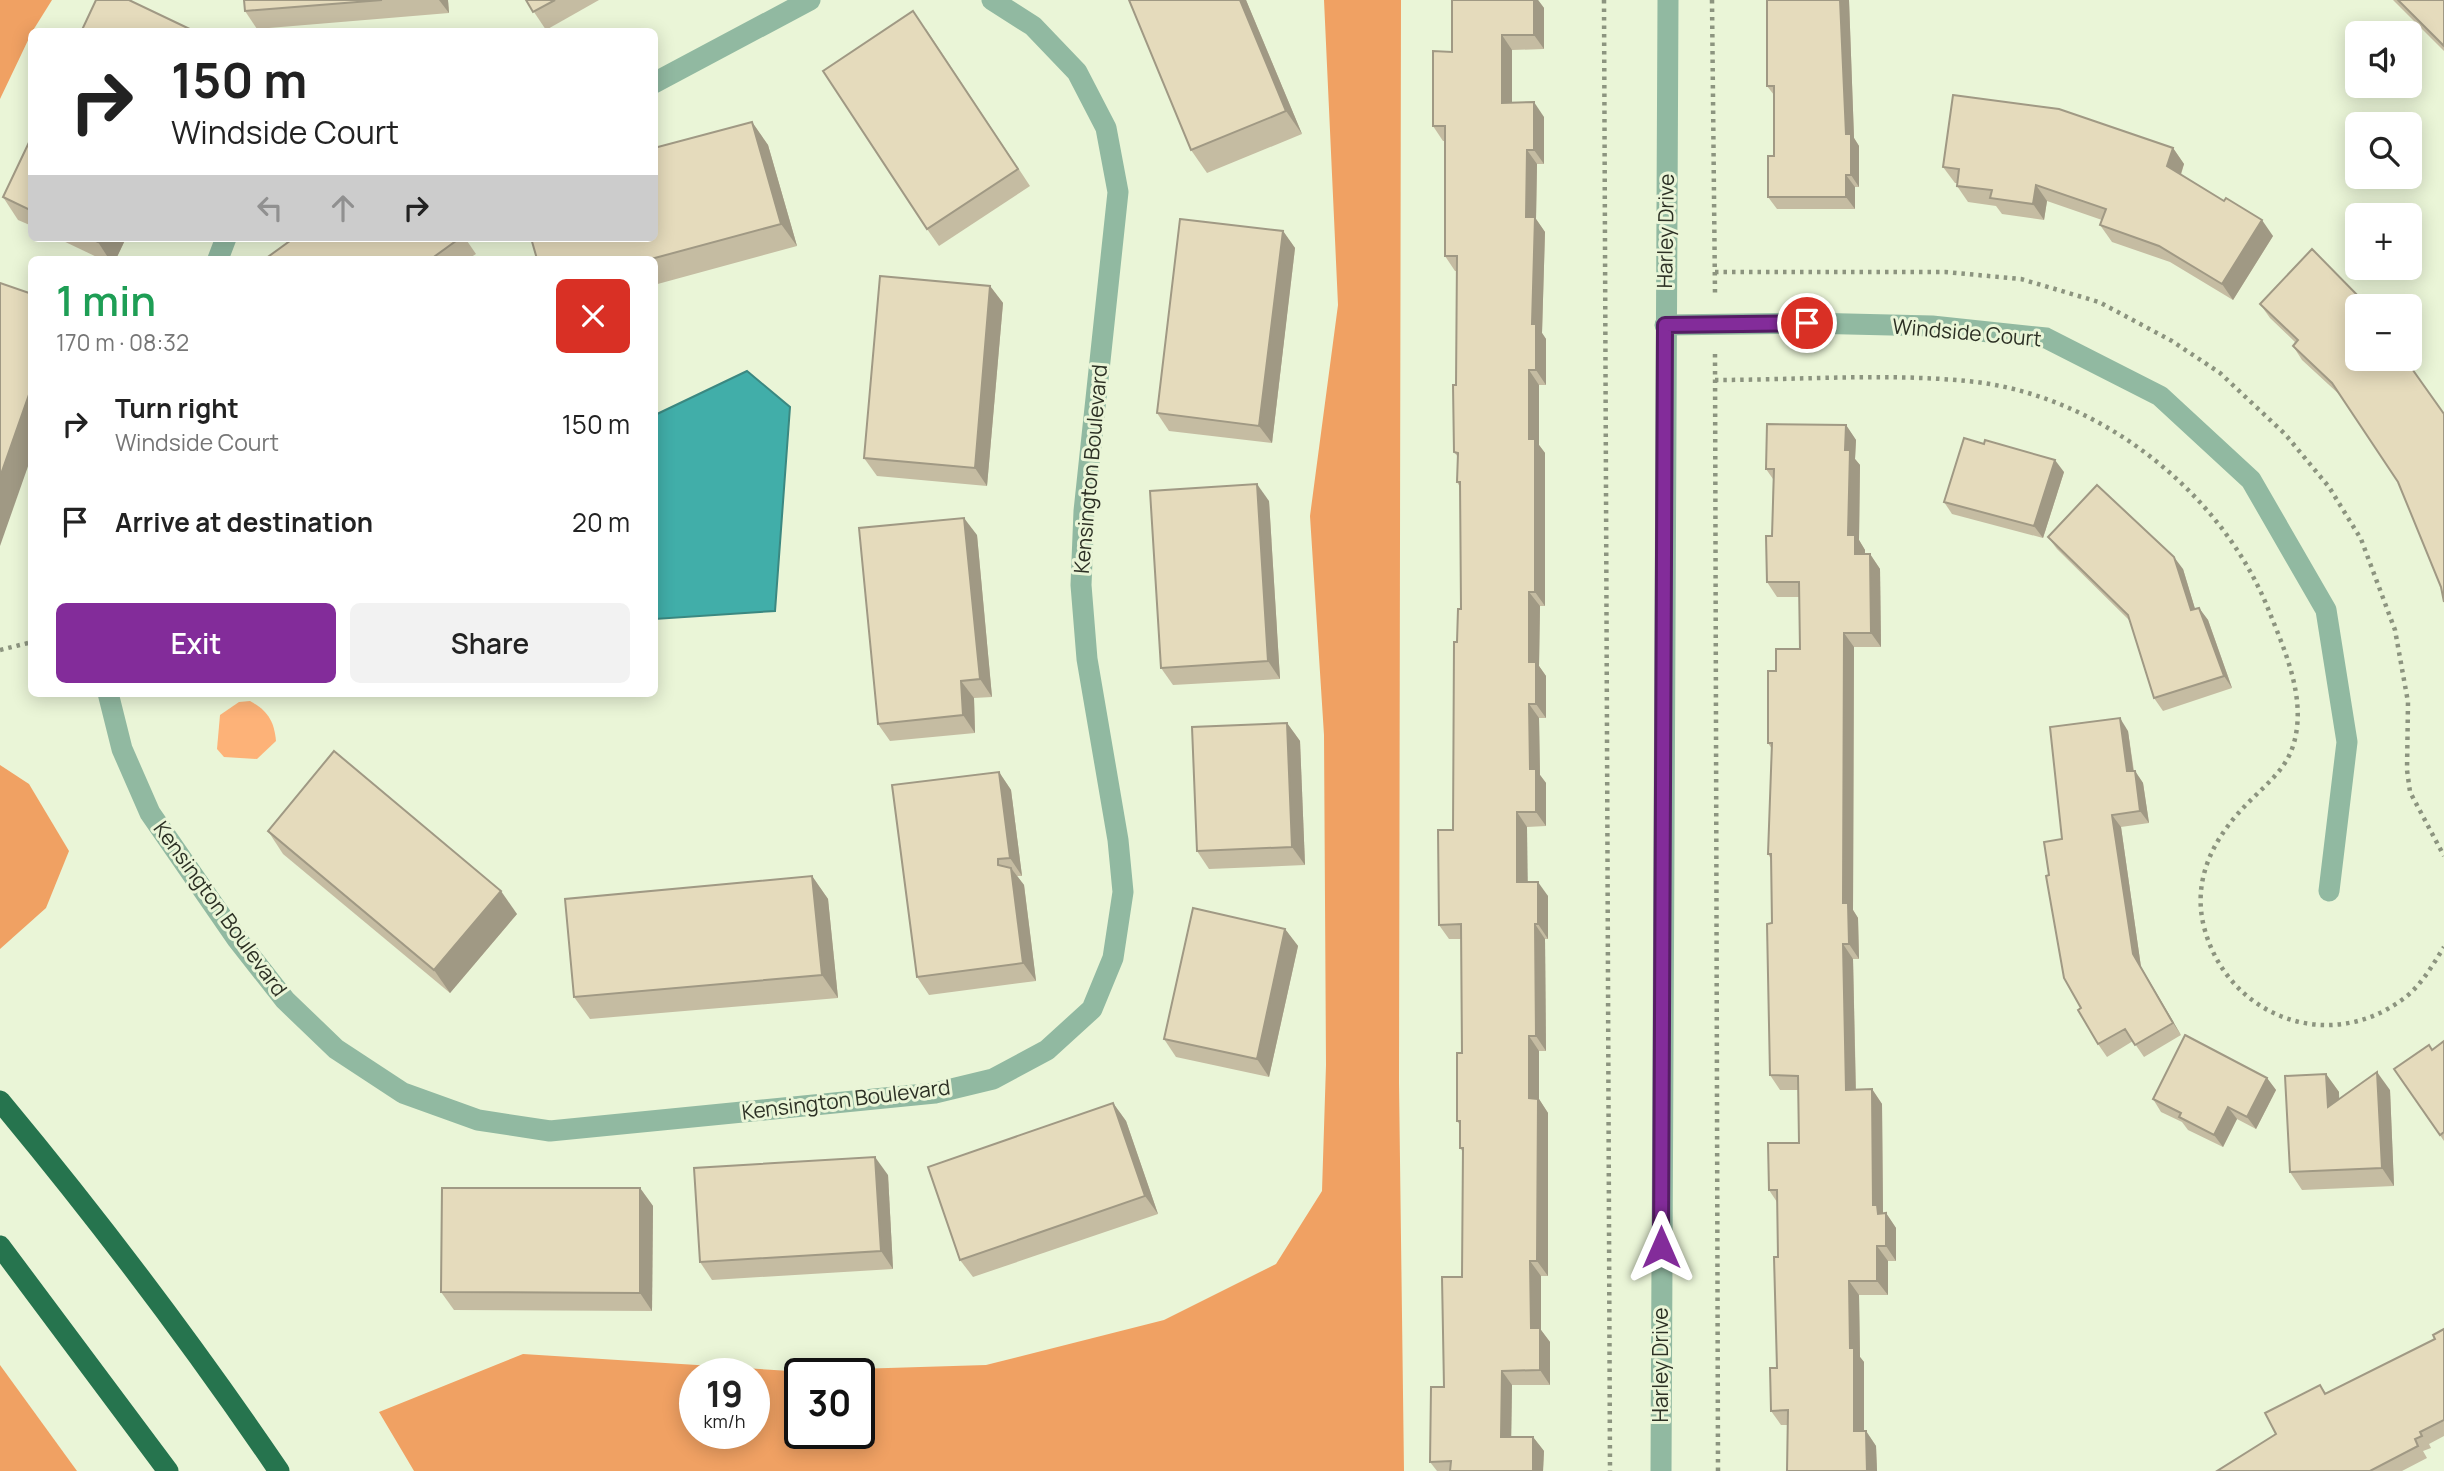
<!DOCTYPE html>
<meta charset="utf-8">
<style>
body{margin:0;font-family:Manrope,sans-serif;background:#f2f2f2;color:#222;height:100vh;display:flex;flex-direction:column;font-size:26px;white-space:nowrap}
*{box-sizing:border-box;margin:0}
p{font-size:23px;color:#767676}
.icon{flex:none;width:38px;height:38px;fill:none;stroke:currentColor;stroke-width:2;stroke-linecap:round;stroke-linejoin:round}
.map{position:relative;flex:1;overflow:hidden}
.panel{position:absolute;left:28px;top:256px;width:630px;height:441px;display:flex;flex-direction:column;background:#fff;border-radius:10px;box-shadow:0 4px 18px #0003}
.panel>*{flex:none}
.top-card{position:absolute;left:28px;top:28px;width:630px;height:214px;border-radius:10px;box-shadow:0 4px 18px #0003;background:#fff;color:#222;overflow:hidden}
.fabs{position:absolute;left:2345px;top:21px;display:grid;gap:14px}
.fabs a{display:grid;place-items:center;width:77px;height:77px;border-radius:10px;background:#fff;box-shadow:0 4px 18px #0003;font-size:35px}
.speed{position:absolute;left:679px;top:1358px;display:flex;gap:14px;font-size:35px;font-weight:700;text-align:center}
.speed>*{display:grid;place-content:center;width:91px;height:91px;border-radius:50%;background:#fff;box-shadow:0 4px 18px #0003;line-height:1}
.speed small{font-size:18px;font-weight:400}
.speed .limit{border:4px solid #111;border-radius:10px;background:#fff;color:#111}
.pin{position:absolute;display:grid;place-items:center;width:60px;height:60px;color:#fff;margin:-30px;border:4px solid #fff;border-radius:50%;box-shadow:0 2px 7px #0007}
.me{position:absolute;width:77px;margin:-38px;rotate:0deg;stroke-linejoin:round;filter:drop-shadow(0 0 5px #0008)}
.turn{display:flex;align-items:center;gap:24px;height:147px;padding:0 28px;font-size:32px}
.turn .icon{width:91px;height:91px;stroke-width:2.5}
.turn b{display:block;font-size:49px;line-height:60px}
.lanes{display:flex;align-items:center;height:66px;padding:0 28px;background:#0003;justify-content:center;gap:35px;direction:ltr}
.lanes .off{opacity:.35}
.round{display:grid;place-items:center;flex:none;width:74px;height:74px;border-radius:10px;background:#f2f2f2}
.headline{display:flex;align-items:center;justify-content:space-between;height:119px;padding:0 28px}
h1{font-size:42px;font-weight:600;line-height:52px;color:#1e9e55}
.cta{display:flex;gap:14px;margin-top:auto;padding:14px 28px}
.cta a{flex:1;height:80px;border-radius:10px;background:#832c9a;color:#fff;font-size:28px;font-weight:600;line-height:80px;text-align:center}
.cta a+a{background:#f2f2f2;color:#222}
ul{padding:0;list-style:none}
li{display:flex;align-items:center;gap:21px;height:98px;padding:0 28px}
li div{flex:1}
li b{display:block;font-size:26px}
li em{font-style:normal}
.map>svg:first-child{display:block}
.green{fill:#fdb278}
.forest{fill:#f0a163;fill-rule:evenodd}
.water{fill:#41aea9;stroke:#3b8881;stroke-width:2}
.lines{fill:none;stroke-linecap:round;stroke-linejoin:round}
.path{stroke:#8c947f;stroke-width:4.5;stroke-dasharray:3.5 5;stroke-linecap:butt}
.minor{stroke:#91b9a1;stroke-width:21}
.motorway{stroke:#26744e;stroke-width:21}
.wall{fill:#c5bca2}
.shaded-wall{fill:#a09984}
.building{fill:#e5dbbc;stroke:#a09984;stroke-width:2}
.route-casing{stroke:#551d64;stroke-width:18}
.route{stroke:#832c9a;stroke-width:12}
.labels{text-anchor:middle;stroke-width:6;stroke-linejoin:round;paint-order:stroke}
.street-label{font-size:21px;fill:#2c3024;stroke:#eaf5d7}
</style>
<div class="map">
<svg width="2444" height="1471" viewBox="0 0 2444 1471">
<rect width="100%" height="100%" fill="#eaf5d7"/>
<!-- green -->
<path class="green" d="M250,701C268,711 274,721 276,741L257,759L224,757L217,749L220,715L239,702Z"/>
<!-- forest -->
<g class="forest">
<path d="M0,0H52L32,32L0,99Z"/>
<path d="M1324,0H1401L1399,1083L1404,1471H414L379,1412L523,1354L790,1371L986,1365L1164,1320L1276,1264L1322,1191L1326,1065L1324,735L1310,516L1338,305ZM695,1374H754V1433H695ZM800,1374H859V1433H800Z"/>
<path d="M0,765L29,784L69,851L46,908L0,949Z"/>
<path d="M0,1365L77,1471H0Z"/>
</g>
<!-- water -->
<path class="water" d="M747,371L790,407L775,611L655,619V415Z"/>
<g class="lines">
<!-- path -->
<g class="path">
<path d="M1604,0L1610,1471"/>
<path d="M1712,0L1715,293"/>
<path d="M1715,272H1945L2021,279L2099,302L2172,341L2220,373L2285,434L2329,487L2361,539L2395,630L2408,702L2407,770L2410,792L2444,856"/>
<path d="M1715,354L1718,1471"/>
<path d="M1715,380C1796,380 1886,373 1967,381C2095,393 2218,488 2267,606C2284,649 2308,699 2293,746C2286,768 2269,782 2253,798C2217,832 2191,876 2204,927C2227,1016 2328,1055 2403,999C2421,986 2432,966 2444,947"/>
<path d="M0,650L32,642"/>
</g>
<!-- minor -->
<g class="minor">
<path d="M654,83L810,0"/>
<path d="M218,259L226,238"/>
<path d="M1665,325L1807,323L1932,326L2046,338L2160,396L2251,480L2326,610L2347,742L2329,891"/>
<path d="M108,693L122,749L150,813L237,939L285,1000L336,1049L403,1093L478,1120L550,1131L935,1093L993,1079L1047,1050L1092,1009L1113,958L1123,892L1118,840L1087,659L1081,585L1084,511L1118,192L1106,128L1077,72L1033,26L992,0"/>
<path d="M1661,1471L1668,0"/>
</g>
<!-- motorway -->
<g class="motorway">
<path d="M0,1101C99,1220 192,1343 279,1471"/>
<path d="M0,1246L168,1471"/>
</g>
</g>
<!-- wall -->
<g class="wall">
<path d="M244,0H448L449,13L257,29L245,11Z"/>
<path d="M526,0H599L546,30Z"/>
<path d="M1246,0L1302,134L1207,173L1191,150Z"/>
<path d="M1452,0H1538L1544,8V49L1512,50V103L1544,117V164H1537L1536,219L1545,232L1542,333L1546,339V385H1539V445L1545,453V606H1540L1539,666L1546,676V718H1539L1540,775L1546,783V826L1527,827V882L1548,896V939H1545L1546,1051H1539V1099L1548,1113V1276H1541V1330L1550,1342V1385H1512L1511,1437H1533L1544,1451L1543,1471H1437L1430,1462L1462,1277L1463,1152L1460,1148V1125L1457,1121L1462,1053L1461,939H1449L1439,925L1453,830L1457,642L1461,609L1460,487L1457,482L1458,457L1454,452L1456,385L1457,271H1455L1445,256V141H1443L1433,126L1452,52Z"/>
<path d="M1849,0L1854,138L1859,146V187H1855V209H1777L1768,197L1774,156V95L1767,86Z"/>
<path d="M2393,0H2444V51Z"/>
<path d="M926,29L1030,186L939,246L927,229Z"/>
<path d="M752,122L768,145L797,246L654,285V259H537Z"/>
<path d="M32,136V226L18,220L3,197Z"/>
<path d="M2173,148L2184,164L2181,175L2273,236L2233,300L2170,262L2112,242L2100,225L2102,220L2047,201L2044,220L2002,214L1996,206L1968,202L1957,186V183H1955L1943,167Z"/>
<path d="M1283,231L1295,248L1272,443L1169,431L1157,413Z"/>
<path d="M57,238H126L116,259H101Z"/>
<path d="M294,238H465L476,254L468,259H265Z"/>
<path d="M2312,249L2441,587L2398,482L2341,396L2302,360L2293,346L2295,342L2270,318L2260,304Z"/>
<path d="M990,286L1003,303L987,486L877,476L864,458Z"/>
<path d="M1846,425L1856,440L1855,459L1860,465L1859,540L1865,550V554H1870L1880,569L1881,647H1854L1853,910L1858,918L1859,959H1853L1856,1089H1872L1882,1104L1883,1213H1886L1896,1228V1261H1888V1295H1859L1860,1357L1864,1362V1431H1866L1876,1446L1877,1471H1787L1788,1425H1781L1771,1411L1777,1368L1778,1257L1777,1202L1769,1190L1799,1143V1090H1780L1770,1075L1772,923L1771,859L1768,854L1772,749L1768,743L1776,671L1800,649L1799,597H1777L1767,582L1772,536L1773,479L1766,469Z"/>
<path d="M1984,444L2064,472L2043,538L1952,514L1944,502Z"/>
<path d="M1269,501L1280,679L1173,685L1161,668Z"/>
<path d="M977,535L992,697L974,698L975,733L890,741L878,724Z"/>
<path d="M2048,537L2183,569L2195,609L2199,608L2208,620L2232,688L2163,711L2154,698L2130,621L2057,549Z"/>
<path d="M1287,723L1300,741L1305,865L1209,869L1197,851Z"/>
<path d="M2128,731L2134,771H2135L2143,783L2149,823L2121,827L2141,967L2181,1035L2144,1057L2133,1041L2107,1057L2098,1044L2081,1008L2049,875L2062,839Z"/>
<path d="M999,772L1011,790L1022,876H1017L1024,885L1036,981L929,995L917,977Z"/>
<path d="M268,831L517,914L450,993L283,854Z"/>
<path d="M812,876L828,899L838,998L590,1019L574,997Z"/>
<path d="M1285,929L1298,946L1269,1077L1176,1057L1164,1039Z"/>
<path d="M2444,1041V1141L2394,1069L2432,1050Z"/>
<path d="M2326,1074L2339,1092V1099L2390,1090L2394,1186L2302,1190L2290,1172Z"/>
<path d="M2267,1078L2276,1090L2256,1129L2237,1119L2223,1147L2188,1130L2182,1122L2161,1112L2153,1099Z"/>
<path d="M1113,1103L1126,1121L1158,1214L973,1277L960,1260Z"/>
<path d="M888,1175L893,1269L712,1280L700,1262Z"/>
<path d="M640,1188L653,1206L652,1311L454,1310L441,1292Z"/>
<path d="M2444,1329V1436L2429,1444L2431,1448L2423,1451L2427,1458L2402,1471H2217L2276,1434L2320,1385L2326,1393L2435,1339Z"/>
</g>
<!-- shaded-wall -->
<g class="shaded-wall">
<path d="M439,0H448L449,13Z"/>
<path d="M1240,0H1246L1302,134L1286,111Z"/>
<path d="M1529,0H1538L1544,8V49L1534,35Z"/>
<path d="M1840,0H1849L1854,138L1859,146V187L1851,175L1846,134Z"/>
<path d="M1502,35L1512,50V117L1502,103Z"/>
<path d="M1534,102L1544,117V164L1534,150Z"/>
<path d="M752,122L768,145L797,246L781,224Z"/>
<path d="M2173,148L2184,164L2178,182L2167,166Z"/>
<path d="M1527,150L1537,164L1536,219L1545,232L1542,333L1546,339V385L1536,370L1532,324L1526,217Z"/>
<path d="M1846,175L1855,187V209L1846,197Z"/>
<path d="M2036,185L2047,201L2044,220L2033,204Z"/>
<path d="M2262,220L2273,236L2233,300L2222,284Z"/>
<path d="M1283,231L1295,248L1272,443L1259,426Z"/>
<path d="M100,238H126L116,259H109L98,242Z"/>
<path d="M990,286L1003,303L987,486L975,468Z"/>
<path d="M1529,370L1539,385V445L1545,453V606L1535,592L1529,439Z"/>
<path d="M32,386V455L0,546V477Z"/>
<path d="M1846,425L1856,440L1855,459L1860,465L1859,540L1865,550V568L1855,554L1848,535L1845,450Z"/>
<path d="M2055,460L2064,472L2043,538L2034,526Z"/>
<path d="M1257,484L1269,501L1280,679L1268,661Z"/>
<path d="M964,518L977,535L992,697L980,679Z"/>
<path d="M1870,554L1880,569L1881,647L1871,633Z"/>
<path d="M2174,557L2183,569L2199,622L2191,610Z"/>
<path d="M1529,592L1540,606L1539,666L1546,676V718L1536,704L1529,662Z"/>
<path d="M2199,608L2208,620L2232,688L2224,676Z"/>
<path d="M1844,633L1854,647L1853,910L1858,918L1859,959L1849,944L1843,903Z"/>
<path d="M961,681L974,698L975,733L963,715Z"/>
<path d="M1529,704L1539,718L1540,775L1546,783V826L1536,812L1530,769Z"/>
<path d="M2120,718L2128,731L2135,783L2127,771Z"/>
<path d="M1287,723L1300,741L1305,865L1292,847Z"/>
<path d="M2135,771L2143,783L2149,823L2140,811Z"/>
<path d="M999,772L1011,790L1022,876L1010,858Z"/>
<path d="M1517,812L1527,827L1528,896L1517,882Z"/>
<path d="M2112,815L2121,827L2141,967L2181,1035L2173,1023L2133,954Z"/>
<path d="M1011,868L1024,885L1036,981L1023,963Z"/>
<path d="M812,876L828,899L838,998L822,975Z"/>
<path d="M1538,882L1548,896V939L1538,924Z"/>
<path d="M501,891L517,914L450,993L434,970Z"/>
<path d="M1535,924L1545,939L1546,1051L1536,1036Z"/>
<path d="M1285,929L1298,946L1269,1077L1257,1059Z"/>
<path d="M1843,944L1853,959L1856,1104L1846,1090Z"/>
<path d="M1529,1036L1539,1051V1099L1548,1113V1276L1537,1261L1529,1098Z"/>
<path d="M2377,1072L2390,1090L2394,1186L2382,1168Z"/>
<path d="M2326,1074L2339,1092L2340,1125L2328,1107Z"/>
<path d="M2267,1078L2276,1090L2256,1129L2247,1117Z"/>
<path d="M1872,1089L1882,1104L1883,1214L1886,1213L1896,1228V1261L1886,1246L1878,1214L1873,1205Z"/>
<path d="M1113,1103L1126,1121L1158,1214L1145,1196Z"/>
<path d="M2228,1107L2237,1119L2223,1147L2214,1135Z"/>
<path d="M875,1157L888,1175L893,1269L881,1251Z"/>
<path d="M640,1188L653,1206L652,1311L640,1293Z"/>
<path d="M1877,1246L1888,1261V1295L1877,1281Z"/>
<path d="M1530,1261L1541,1276V1330L1550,1342V1385L1540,1370L1531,1328Z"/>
<path d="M1849,1281L1859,1295L1860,1357L1864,1362V1446L1854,1431L1850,1348Z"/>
<path d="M1502,1371L1512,1385L1511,1452L1501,1437Z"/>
<path d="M1866,1431L1876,1446L1877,1471H1867Z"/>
<path d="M1533,1437L1544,1451L1543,1471H1533Z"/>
</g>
<!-- building -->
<g class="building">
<path d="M96,0H129L196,32H81Z"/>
<path d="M244,0H382L245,11Z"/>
<path d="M526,0H555L533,12Z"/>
<path d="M1129,0H1240L1286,111L1191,150Z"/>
<path d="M1452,0H1534V35H1502V103L1534,102V150H1527L1526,217H1535L1532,324H1536V370H1529V439H1535V592H1529V662H1536V704H1529L1530,769H1536V812H1517V882H1538V924H1535L1536,1036H1529V1098L1538,1099L1537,1261H1530L1531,1328H1540V1370L1502,1371L1501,1437H1533V1471H1450L1451,1461L1430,1462L1431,1387H1444L1442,1277H1462L1463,1148H1460V1121H1457V1053H1462L1461,924L1439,925L1438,830H1453L1454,642H1457L1458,609H1461L1460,482H1457L1458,453L1454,452L1453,385H1456L1457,256H1445V126H1433V51L1452,52Z"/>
<path d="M1767,0H1840L1846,134H1851V175H1846V197H1768V156H1774V86H1767Z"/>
<path d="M2398,0H2444V46Z"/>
<path d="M913,11L1018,169L927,229L823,71Z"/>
<path d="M1953,95L2059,109L2173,148L2167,166L2224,201L2226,198L2262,220L2222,284L2159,246L2100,225L2106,209L2036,185L2033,204L1990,198L1992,190L1957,186L1959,169L1943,167Z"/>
<path d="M752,122L781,224L651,259H537L531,238H654V148Z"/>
<path d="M32,136V211L3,197Z"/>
<path d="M1180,219L1283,231L1259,426L1157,413Z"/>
<path d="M89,238H100L98,242Z"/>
<path d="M294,238H460L431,259H265Z"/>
<path d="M2312,249L2368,306H2357V359H2405L2444,414V602L2441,587L2398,482L2332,383L2293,346L2298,340L2260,304Z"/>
<path d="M880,276L990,286L975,468L864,458Z"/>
<path d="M0,283L32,294V386L0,477Z"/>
<path d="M1767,424L1846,425L1845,450H1850L1848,535H1855V554H1870L1871,633H1844L1843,903H1848L1849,944H1843L1846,1090L1872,1089L1873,1205H1877L1878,1214L1886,1213V1246H1877V1281H1849L1850,1348H1854V1431H1866L1867,1471H1787L1788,1410L1771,1411L1770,1368H1777L1774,1257H1778L1777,1190H1769L1768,1143H1799L1798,1076L1770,1075L1767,924L1772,923L1771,854H1768L1772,743H1768V671H1776V649H1800L1799,582H1767L1766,536H1772L1774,469H1766Z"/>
<path d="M1964,438L1984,444L1985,440L2055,460L2034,526L1944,502Z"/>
<path d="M1257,484L1268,661L1161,668L1150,491Z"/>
<path d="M2097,485L2174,557L2191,610L2199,608L2224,676L2154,698L2128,615L2048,537Z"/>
<path d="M964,518L980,679L961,681L963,715L878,724L859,528Z"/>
<path d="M2120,718L2127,771H2135L2140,811L2112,815L2133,954L2173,1023L2135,1045L2125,1029L2098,1044L2078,1010L2081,1008L2064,978L2046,876L2049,875L2044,842L2062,839L2050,727Z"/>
<path d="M1287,723L1292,847L1197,851L1192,727Z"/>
<path d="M334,751L501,891L434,970L268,831Z"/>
<path d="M999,772L1010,858L998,859V865L1011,868L1023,963L917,977L892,785Z"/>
<path d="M812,876L822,975L574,997L565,899Z"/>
<path d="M1193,908L1285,929L1257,1059L1164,1039Z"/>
<path d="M2185,1035L2267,1078L2247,1117L2228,1107L2214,1135L2179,1117L2181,1113L2153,1099Z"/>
<path d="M2444,1041V1132L2440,1135L2394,1069L2429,1045L2432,1050Z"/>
<path d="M2377,1072L2382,1168L2290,1172L2285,1076L2326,1074L2328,1107Z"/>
<path d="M1113,1103L1145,1196L960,1260L928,1167Z"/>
<path d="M875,1157L881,1251L700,1262L694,1168Z"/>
<path d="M442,1188H640V1293L441,1292Z"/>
<path d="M2444,1329V1420L2420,1432L2422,1436L2415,1439L2418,1446L2370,1471H2217L2276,1434L2265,1413L2320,1385L2325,1394L2435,1339L2433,1335Z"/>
</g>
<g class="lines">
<!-- route casing -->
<g class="route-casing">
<path id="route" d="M1661,1247L1665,325L1807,323"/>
</g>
<!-- route -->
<use href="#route" class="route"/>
</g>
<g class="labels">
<!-- street labels -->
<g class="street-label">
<text transform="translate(1666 231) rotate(-89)" y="7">Harley Drive</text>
<text transform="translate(1967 333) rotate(5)" y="7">Windside Court</text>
<text transform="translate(1091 469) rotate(-85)" y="7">Kensington Boulevard</text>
<text transform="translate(220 909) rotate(54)" y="7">Kensington Boulevard</text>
<text transform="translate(846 1100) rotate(-7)" y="7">Kensington Boulevard</text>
<text transform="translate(1661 1365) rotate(-90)" y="7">Harley Drive</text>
</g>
</g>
</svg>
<div class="fabs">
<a><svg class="icon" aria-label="sound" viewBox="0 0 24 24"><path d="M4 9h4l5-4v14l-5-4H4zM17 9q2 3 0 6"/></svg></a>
<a><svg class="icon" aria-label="search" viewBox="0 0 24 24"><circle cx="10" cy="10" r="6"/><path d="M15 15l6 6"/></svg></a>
<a>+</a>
<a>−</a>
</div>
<div class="speed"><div>19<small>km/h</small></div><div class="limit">30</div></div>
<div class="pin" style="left:1807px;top:323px;background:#d93025"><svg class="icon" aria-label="arrive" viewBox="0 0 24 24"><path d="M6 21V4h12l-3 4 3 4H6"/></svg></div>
<svg class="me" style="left:1661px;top:1247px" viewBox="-20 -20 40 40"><path d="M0-17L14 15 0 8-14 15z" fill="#832c9a" stroke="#fff" stroke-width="4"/></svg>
<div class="top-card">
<div class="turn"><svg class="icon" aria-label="right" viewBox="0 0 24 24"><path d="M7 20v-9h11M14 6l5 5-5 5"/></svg><div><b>150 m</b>Windside Court</div></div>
<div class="lanes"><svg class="icon off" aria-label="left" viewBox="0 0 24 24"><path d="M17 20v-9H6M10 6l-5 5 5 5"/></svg><svg class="icon off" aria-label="ahead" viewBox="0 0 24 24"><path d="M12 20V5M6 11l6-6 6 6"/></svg><svg class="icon" aria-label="right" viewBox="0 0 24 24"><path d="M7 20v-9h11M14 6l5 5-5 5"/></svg></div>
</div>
<section class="panel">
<div class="headline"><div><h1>1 min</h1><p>170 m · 08:32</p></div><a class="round" style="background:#d93025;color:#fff"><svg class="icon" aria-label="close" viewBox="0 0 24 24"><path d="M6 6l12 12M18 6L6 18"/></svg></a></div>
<ul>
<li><svg class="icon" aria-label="right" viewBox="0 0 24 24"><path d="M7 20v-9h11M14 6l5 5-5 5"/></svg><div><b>Turn right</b><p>Windside Court</p></div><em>150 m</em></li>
<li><svg class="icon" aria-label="arrive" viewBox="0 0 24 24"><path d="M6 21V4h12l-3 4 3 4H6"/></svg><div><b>Arrive at destination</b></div><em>20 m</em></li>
</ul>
<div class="cta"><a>Exit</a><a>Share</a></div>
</section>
</div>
